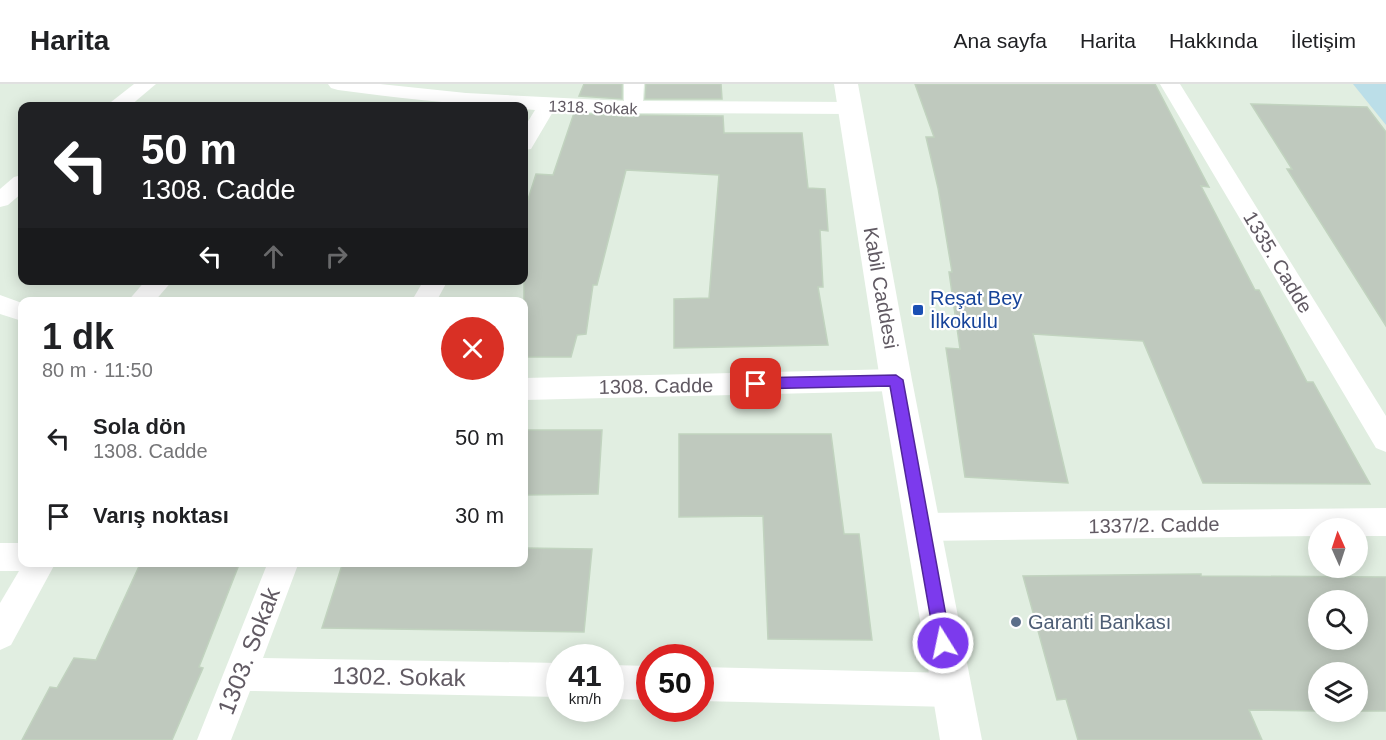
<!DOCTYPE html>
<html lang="tr">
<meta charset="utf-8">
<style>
body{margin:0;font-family:Arial,sans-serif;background:#f6f6f6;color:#202124;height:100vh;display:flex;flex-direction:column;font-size:22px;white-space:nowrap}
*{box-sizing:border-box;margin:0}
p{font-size:20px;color:#757577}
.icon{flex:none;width:33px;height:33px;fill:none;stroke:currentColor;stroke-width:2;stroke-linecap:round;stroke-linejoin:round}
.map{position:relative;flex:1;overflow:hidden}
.side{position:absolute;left:18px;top:213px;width:510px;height:270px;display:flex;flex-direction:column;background:#fff;border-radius:12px;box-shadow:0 3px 15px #0003}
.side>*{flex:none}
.banner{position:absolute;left:18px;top:18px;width:510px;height:183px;border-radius:12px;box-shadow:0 3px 15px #0003;background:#202124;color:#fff;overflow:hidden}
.needle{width:39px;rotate:357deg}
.controls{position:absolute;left:1308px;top:434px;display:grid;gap:12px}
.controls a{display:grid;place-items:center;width:60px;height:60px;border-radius:50%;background:#fff;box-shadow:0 3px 15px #0003;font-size:30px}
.speed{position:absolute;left:546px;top:560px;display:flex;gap:12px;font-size:30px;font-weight:700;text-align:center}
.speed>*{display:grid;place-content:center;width:78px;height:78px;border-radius:50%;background:#fff;box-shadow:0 3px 15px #0003;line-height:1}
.speed small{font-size:15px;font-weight:400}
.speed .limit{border:9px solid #d22;background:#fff;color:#111}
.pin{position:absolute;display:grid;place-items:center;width:51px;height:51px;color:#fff;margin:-26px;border-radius:12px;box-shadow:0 3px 9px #0006}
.me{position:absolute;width:66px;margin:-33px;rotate:350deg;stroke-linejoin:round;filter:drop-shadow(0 0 4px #0008)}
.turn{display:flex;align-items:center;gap:21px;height:126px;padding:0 24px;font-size:27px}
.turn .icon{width:78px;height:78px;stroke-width:2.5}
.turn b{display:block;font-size:42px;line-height:51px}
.lanes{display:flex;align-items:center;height:57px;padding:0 24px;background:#0003;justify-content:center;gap:30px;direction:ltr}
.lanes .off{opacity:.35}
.round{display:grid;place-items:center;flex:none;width:63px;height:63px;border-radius:32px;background:#f6f6f6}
.headline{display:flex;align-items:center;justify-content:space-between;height:102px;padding:0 24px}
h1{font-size:36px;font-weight:700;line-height:45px}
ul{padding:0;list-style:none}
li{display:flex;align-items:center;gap:18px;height:78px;padding:0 24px}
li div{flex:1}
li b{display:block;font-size:22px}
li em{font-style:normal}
header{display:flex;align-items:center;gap:36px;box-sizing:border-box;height:84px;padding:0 30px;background:#fff;border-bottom:2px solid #e0e0e0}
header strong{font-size:28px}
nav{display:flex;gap:33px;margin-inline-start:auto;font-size:21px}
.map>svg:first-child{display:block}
.green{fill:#bbdee8}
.building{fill:#bfc9be;stroke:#c1d3bf;stroke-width:1.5;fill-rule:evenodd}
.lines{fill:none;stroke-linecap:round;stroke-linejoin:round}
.street{fill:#fff;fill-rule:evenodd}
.secondary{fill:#fff;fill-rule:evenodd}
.route{fill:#7c3aed;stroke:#51269a;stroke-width:1.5}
.transit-dot{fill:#1a4fb4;stroke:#fff;stroke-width:2}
.service-dot{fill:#5c6f8a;stroke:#fff;stroke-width:2}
.labels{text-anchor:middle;stroke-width:4.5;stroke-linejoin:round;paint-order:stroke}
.far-street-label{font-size:16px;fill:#615a63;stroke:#fff}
.street-label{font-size:20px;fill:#615a63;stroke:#fff}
.transit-label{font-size:20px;fill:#164399;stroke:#fff;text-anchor:start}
.service-label{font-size:20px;fill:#4e5e75;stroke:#fff;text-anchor:start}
.near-street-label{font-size:24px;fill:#615a63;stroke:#fff}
</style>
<header>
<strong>Harita</strong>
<nav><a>Ana sayfa</a><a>Harita</a><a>Hakkında</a><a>İletişim</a></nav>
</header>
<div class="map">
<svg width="1386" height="656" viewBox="0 0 1386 656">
<rect width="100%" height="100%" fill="#e1eee1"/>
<!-- green -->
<path class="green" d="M1353,0H1386V41Z"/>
<!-- building -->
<g class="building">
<path d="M584,0H622V15L579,12Z"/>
<path d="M646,0H721L722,15H645Z"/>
<path d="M915,0H1155L1209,103L1201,102L1255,206H1259L1307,298H1313L1370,400L1203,399L1143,257L1033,250L1068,399L965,393L946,264L960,265L949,188H952L938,104L926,53H934Z"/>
<path d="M1251,20L1367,23L1386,48V242L1287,85H1292Z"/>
<path d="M574,29L633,33L640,31L723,32L724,49H802L808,104L825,105L828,147L820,146L823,203H818L828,261L674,264V215L709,214L719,91L626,86L597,201H593L586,250L577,251L571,273H524V128L536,90L553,91Z"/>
<path d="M524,346H602L598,410L524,411Z"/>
<path d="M679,350H831L844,450H859L872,556L768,555L763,432L679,433Z"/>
<path d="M524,464L592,465L584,548L322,544L343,478H524Z"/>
<path d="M141,478H240L199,583L203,584L172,656H22L50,603L57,604L74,574L96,576Z"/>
<path d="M1201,490V492L1386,493V627H1358V588H1318V627L1249,626L1262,656H1078L1066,615L1057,616L1023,492ZM1318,516H1358V555H1318Z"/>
</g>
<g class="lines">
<!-- street -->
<g class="street">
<path d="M134,0H156L130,22H109L111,18Z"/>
<path d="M328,0H380L466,9L624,17V0H644L643,17L850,18L857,20L860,24L857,28L850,30L640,29L633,31L554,26L531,65L524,66V44L535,26L524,25V22C461,22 400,14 338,6L331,4Z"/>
<path d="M1160,0H1180L1386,332V368L1376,364Z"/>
<path d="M22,91V109L8,121L0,123V105L14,93Z"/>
<path d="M146,196H173L154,218H127Z"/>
<path d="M424,196H448L436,218H411Z"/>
<path d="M0,211L22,219V237L0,230Z"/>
<path d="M896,285L905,289L909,296L905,303L896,307L524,316V294Z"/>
<path d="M1386,424V452H1358V444H1318V452L922,457L911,453L907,443L911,433L922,429Z"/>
<path d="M0,459H22V478H56L11,561L0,566V519L19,487H0Z"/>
<path d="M268,478H299L263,574L560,579V613L250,607L231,656H197Z"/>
<path d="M610,581L650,582V616L610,615Z"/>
<path d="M700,583L951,589L963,594L968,606L963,618L951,623L700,617Z"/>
</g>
<!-- secondary -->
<path class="secondary" d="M834,0H858L912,296L982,656H940L880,296Z"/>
</g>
<!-- route -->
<path class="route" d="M896,291L903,296L951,559L949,565L943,568L937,565L935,559L890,302L756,305L750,300L756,294Z"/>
<!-- markers -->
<rect class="transit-dot" x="912" y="220" width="12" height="12" rx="3"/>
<circle class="service-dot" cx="1016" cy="538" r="6"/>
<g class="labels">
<!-- far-street labels -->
<g class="far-street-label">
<text transform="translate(593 23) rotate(2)" y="6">1318. Sokak</text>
</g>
<!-- street labels -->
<g class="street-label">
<text transform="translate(1278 178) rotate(59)" y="7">1335. Cadde</text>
<text transform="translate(881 204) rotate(80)" y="7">Kabil Caddesi</text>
<text transform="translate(656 302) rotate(-1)" y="7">1308. Cadde</text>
<text transform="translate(1154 441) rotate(-1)" y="7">1337/2. Cadde</text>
</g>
<!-- transit labels -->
<g class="transit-label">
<text x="930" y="221">Reşat Bey<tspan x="930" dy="23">İlkokulu</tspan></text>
</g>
<!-- service labels -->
<g class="service-label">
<text x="1028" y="545">Garanti Bankası</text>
</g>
<!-- near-street labels -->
<g class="near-street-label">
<text transform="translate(249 567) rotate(-69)" y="8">1303. Sokak</text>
<text transform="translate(399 593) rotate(1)" y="8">1302. Sokak</text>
</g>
</g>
</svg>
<div class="controls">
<a><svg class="needle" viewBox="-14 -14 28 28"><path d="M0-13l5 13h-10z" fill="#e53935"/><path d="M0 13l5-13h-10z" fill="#757577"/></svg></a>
<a><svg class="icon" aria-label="search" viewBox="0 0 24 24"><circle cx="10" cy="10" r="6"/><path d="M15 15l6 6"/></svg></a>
<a><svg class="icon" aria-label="layers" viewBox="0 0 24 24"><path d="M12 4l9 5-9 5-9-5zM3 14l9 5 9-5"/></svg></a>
</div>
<div class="speed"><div>41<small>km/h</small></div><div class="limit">50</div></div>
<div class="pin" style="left:756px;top:300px;background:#d93025"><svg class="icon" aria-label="arrive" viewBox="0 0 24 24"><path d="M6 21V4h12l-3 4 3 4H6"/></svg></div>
<svg class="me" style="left:943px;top:559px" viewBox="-20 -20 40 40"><circle r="17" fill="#7c3aed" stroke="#fff" stroke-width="3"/><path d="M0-11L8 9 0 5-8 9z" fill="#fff"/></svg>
<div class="banner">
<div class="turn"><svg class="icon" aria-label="left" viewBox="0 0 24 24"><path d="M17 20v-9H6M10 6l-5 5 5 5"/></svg><div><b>50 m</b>1308. Cadde</div></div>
<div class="lanes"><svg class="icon" aria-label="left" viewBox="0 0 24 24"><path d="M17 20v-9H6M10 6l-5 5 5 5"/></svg><svg class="icon off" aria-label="ahead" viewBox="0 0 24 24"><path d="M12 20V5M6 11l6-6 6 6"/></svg><svg class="icon off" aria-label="right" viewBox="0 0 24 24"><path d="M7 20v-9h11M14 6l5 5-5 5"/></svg></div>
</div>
<section class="side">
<div class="headline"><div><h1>1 dk</h1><p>80 m · 11:50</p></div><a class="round" style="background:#d93025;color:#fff"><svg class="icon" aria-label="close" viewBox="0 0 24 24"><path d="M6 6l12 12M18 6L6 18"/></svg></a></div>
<ul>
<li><svg class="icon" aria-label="left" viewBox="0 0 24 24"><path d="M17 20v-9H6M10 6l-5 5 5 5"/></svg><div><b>Sola dön</b><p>1308. Cadde</p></div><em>50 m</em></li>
<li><svg class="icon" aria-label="arrive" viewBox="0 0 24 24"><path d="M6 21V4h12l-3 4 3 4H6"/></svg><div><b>Varış noktası</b></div><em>30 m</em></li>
</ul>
</section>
</div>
